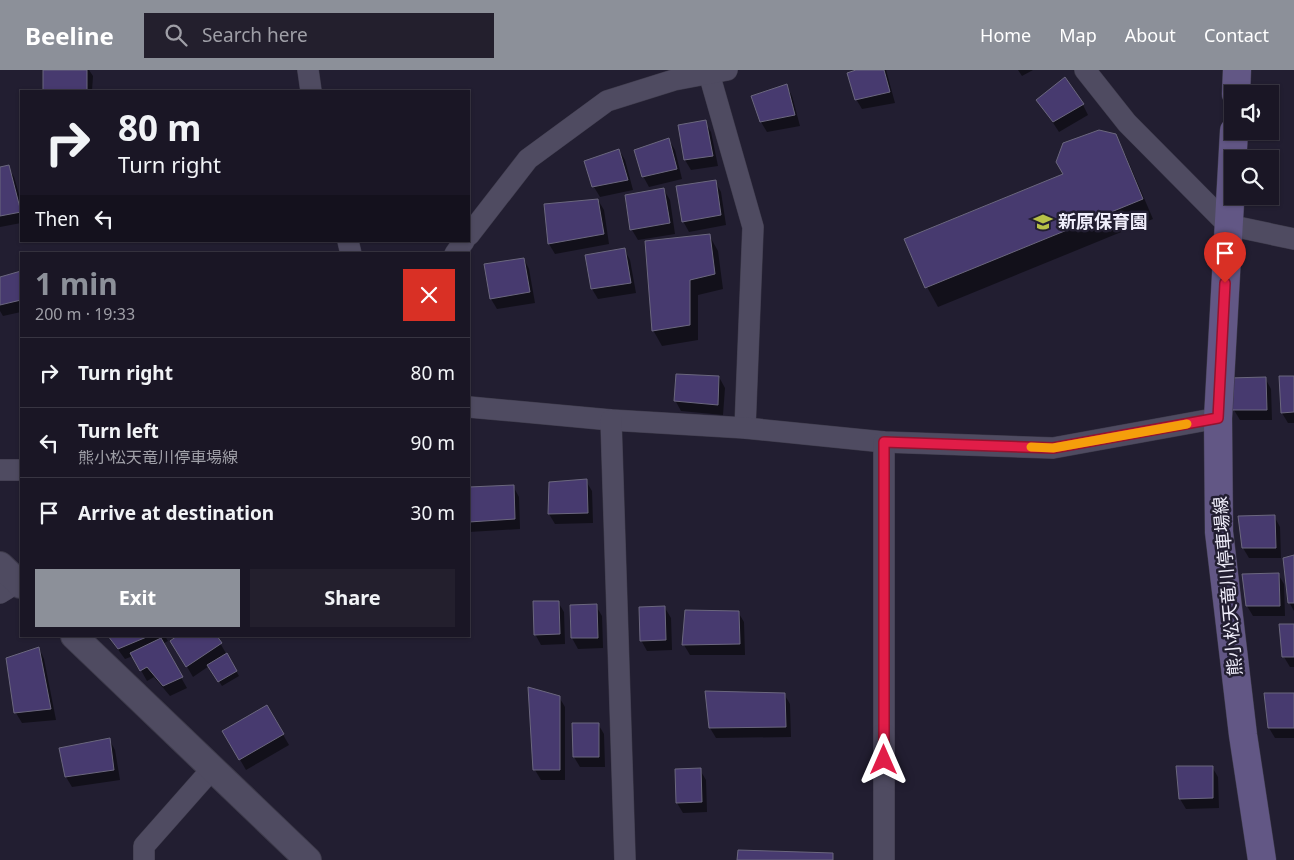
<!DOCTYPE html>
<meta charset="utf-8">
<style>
body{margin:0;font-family:"Noto Sans","Noto Sans JP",sans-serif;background:#231f2d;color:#f1f3f6;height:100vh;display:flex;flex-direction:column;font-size:19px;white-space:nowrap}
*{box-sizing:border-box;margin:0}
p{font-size:16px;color:#9f9fa7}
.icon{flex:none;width:28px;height:28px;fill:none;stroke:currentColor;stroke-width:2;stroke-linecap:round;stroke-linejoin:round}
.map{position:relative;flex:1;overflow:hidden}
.drawer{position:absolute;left:20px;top:182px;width:450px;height:385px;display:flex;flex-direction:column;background:#1a1625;border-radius:0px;box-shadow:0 1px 4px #0004,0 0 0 1px #383542}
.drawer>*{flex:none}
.banner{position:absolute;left:20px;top:20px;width:450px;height:152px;border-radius:0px;box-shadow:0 1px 4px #0004,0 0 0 1px #383542;background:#1a1625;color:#f1f3f6;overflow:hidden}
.fabs{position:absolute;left:1224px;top:15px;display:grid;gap:10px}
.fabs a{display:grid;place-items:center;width:55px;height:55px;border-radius:0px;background:#1a1625;box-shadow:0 1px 4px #0004,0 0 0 1px #383542;font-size:25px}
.pin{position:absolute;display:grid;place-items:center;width:42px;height:42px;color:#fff;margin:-51px -21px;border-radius:50% 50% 50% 0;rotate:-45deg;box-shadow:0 0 5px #0007}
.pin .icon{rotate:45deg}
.me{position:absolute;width:55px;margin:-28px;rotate:0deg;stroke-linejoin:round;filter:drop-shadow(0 0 4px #0008)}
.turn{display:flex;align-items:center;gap:18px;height:105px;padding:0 15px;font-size:22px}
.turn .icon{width:65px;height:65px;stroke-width:2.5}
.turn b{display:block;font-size:35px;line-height:42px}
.then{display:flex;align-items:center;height:48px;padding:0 15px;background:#0003;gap:10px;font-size:19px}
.round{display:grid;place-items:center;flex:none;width:52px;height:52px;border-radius:0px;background:#231f2d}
.head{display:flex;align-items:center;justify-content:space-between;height:85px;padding:0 15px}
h1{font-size:30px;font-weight:700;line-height:38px;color:#8c9099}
.action{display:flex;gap:10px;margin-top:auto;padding:10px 15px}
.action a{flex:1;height:58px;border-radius:0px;background:#8c9099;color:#fff;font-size:20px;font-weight:700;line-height:58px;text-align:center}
.action a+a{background:#231f2d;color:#f1f3f6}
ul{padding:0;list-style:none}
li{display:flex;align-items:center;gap:15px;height:70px;padding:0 15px;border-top:1px solid #383542}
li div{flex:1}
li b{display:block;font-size:19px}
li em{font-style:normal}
header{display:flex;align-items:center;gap:30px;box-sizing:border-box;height:70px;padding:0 25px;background:#8c9099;color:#fff}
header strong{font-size:24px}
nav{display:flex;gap:28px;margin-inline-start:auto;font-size:18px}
.search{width:350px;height:45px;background:#231f2d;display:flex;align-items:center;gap:12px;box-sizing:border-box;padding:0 18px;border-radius:0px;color:#9f9fa7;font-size:19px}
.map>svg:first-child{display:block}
.shadow{fill:#0007}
.building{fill:#473a6f;stroke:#6b677e}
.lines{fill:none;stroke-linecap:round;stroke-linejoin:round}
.minor-casing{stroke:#3e3b4b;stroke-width:22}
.tertiary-casing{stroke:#3e3b4b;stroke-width:28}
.secondary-casing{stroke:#3e3b4b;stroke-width:29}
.minor{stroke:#4f4b61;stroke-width:21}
.tertiary{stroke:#4f4b61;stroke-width:26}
.secondary{stroke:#625785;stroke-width:28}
.route-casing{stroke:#92132f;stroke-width:12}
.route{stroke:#e11d48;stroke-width:9}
.slow{stroke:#f59e0b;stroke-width:9}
.labels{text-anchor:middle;stroke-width:5;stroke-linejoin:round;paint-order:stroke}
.poi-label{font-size:18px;font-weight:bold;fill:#f0eefb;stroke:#221e31;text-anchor:start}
.street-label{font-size:18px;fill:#f0eefb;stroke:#221e31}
</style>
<header>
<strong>Beeline</strong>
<div class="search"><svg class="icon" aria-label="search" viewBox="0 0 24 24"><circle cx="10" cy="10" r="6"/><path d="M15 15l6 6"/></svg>Search here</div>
<nav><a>Home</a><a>Map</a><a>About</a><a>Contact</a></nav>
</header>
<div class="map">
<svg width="1294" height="790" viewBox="0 0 1294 790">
<rect width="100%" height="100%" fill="#221e31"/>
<!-- shadow -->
<g class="shadow">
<path d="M44,0H89L93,6L92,21H44Z"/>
<path d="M860,0H886L895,33L862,39L856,29Z"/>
<path d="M1018,0H1033L1022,6Z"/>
<path d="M786,15L792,26L800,56L767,62L761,52L753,27Z"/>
<path d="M1038,30L1083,35L1088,45L1059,62Z"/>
<path d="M705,52L711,62L718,96L691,100L685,90Z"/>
<path d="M1115,66L1126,86L1153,149L938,237L927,217Z"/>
<path d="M669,70L675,80L682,109L649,117L643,106Z"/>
<path d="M619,80L625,90L633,120L600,127L594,117Z"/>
<path d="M8,97L14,107L21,131V153L0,157V99Z"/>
<path d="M715,111L721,122L726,155L689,162L683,151Z"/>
<path d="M664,120L670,130L675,164L638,170L632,160Z"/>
<path d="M598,130L604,140L609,174L555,184L549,174Z"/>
<path d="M709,165L718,181L723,219L698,225V270L662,276L653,260Z"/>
<path d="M624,179L630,190L636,223L598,229L592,219L586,186Z"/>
<path d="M413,181L415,184H404Z"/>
<path d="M524,189L529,199L535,233L497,239L491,229Z"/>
<path d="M21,203V242L3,246L0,241V208Z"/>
<path d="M719,307L725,318L723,345L681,341L675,330Z"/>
<path d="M1265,308L1271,319L1272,350H1240L1234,340Z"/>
<path d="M1280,308H1294V353H1288L1282,343Z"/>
<path d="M586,411L592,421L593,453L555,454L549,444Z"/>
<path d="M513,416L519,427L520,459L469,462V418Z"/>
<path d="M1274,446L1280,457L1281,488H1249L1243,478Z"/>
<path d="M1294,487V541L1289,532Z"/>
<path d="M1278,504L1284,514L1285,546H1253L1247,536Z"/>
<path d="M558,532L564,542L565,574L541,575L535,564Z"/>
<path d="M572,536H596L602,546L603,578L578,579L572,568Z"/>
<path d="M665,538L671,548L672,580L647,581L641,570Z"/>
<path d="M738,542L744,552L745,585H690L684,575Z"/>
<path d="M1294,555V597H1290L1284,587Z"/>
<path d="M108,566H165L168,571L162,574L187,618L170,626L154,607L147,611L133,586L125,589Z"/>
<path d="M216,566L239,606L222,616L209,596L193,607L172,571Z"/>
<path d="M39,578L44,589L56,650L22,653L16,643L7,589Z"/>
<path d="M529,619L559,627L565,637V710H541L535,700Z"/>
<path d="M784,624L790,634L791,667L716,668L710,658Z"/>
<path d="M1294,624V668H1275L1269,658Z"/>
<path d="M267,637L289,675L246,700L224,662Z"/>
<path d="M598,654L604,664L605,697H580L574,687Z"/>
<path d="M109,669L115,680L120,710L72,717L66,707Z"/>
<path d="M1212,697L1218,707L1219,738L1186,739L1180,729Z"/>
<path d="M700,700L706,710L707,742L683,743L677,733Z"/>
</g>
<!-- building -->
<g class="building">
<rect x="43" y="0" width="44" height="21"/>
<path d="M856,0H884L890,22L855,30L847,3Z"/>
<path d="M1065,7L1084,34L1053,52L1036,30Z"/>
<path d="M787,14L795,45L760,52L751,26Z"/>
<path d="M706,50L713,86L684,90L678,55Z"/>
<path d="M1099,60L1116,64L1143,129L925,218L904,169L1063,104L1056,92L1063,73Z"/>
<path d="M669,68L677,99L642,107L634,80Z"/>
<path d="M619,79L628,110L592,117L584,91Z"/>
<path d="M9,95L21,142L0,146V97Z"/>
<path d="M716,110L721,145L682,152L676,116Z"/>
<path d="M664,118L670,153L630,160L625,125Z"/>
<path d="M598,129L604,164L548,174L544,134Z"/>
<path d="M710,164L715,204L690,210V255L652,261L645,171Z"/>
<path d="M625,178L631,213L591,219L585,185Z"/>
<path d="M524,188L530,222L490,229L484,194Z"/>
<path d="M21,201V230L0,235V207Z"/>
<path d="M676,304L719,306L718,335L674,331Z"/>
<path d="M1279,306H1294V342L1281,343Z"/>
<path d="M1266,307L1267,340H1232L1229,308Z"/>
<path d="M587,409L588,443L548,444L549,412Z"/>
<path d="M514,415L515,449L469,452V417Z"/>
<path d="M1275,445L1276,478H1242L1238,446Z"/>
<path d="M1294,485V533H1288L1283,488Z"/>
<path d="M1279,503L1280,536H1246L1242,504Z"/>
<path d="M533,531H559L560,564L534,565Z"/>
<path d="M597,534L598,568H571L570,535Z"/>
<path d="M665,536L666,570L640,571L639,537Z"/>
<path d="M685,540L739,541L740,574L682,575Z"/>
<path d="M1279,554H1294V587H1282Z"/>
<path d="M108,566H149L118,579Z"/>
<path d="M177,566H217L222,573L186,597L170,571Z"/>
<path d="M161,568L183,607L163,616L147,597L140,601L130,583Z"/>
<path d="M39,577L51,639L14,643L6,588Z"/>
<path d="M227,583L237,601L218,612L207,595Z"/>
<path d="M528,617L560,626V700H533Z"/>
<path d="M705,621L785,623L786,657L709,658Z"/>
<path d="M1264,623H1294V658H1268Z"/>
<path d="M267,635L284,664L239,690L222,661Z"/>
<path d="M572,653H599V687H573Z"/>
<path d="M110,668L114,700L65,707L59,678Z"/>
<path d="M1176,696H1213V728L1179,729Z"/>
<path d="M701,698L702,732L676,733L675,699Z"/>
<path d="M738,780L833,783V790H737Z"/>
</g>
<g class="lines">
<!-- minor casing -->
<g class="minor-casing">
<g id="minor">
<path d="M308,0L311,21"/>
<path d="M708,0L753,157L745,358"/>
<path d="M1085,0L1127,53L1228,155L1294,169"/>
<path d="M469,165L528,89L607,31L674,10L727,0"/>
<path d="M348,171L351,184"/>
<path d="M455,184L464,171"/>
<path d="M469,337L611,350L745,358L884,372L1053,378L1218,348"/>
<path d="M611,350L625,790"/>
<path d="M884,372V790"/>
<path d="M0,400H21"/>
<path d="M0,523L21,510"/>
<path d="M144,790V776L212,699"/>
</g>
</g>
<!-- tertiary casing -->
<g class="tertiary-casing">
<g id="tertiary">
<path d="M0,495L21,515"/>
<path d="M74,566L308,790"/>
</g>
</g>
<!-- secondary casing -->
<g class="secondary-casing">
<g id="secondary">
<path d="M1236,24L1237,0"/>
<path d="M1234,61L1218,348L1219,462L1243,665L1262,790"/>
</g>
</g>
<!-- minor -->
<use href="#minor" class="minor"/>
<!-- tertiary -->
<use href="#tertiary" class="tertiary"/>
<!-- secondary -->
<use href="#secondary" class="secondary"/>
</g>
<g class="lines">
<!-- route casing -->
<g class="route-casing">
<path id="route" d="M884,690V372L1053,378L1218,348L1225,213"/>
</g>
<!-- route -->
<use href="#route" class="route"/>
<!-- slow -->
<path class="slow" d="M1031,377L1053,378L1187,354"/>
</g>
<!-- icons -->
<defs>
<g id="school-bare" transform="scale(1.5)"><path d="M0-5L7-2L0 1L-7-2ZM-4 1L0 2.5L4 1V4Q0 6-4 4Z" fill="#b8c147" stroke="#221e31" stroke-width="2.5" paint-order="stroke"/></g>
</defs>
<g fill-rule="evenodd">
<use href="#school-bare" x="1043" y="152"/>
</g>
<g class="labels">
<!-- poi labels -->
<g class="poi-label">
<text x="1058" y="158">新原保育園</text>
</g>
<!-- street labels -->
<g class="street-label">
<text transform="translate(1228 516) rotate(-95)" y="6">熊小松天竜川停車場線</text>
</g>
</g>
</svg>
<div class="fabs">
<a><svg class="icon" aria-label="sound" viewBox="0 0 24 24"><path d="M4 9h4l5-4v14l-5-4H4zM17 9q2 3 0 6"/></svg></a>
<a><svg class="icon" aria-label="search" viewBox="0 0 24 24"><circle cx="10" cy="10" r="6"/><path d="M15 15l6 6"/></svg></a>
</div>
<div class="pin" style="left:1225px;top:213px;background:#d93025"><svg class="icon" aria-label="arrive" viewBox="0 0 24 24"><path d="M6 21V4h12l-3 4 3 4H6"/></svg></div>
<svg class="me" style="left:884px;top:690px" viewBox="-20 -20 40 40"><path d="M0-17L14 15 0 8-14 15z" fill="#e11d48" stroke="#fff" stroke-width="4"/></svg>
<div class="banner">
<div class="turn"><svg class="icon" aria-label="right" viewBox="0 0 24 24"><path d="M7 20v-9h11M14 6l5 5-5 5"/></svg><div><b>80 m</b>Turn right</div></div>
<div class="then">Then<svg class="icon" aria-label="left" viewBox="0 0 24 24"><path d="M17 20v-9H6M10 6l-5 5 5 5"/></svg></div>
</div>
<section class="drawer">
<div class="head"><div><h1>1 min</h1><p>200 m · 19:33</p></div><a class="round" style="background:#d93025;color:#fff"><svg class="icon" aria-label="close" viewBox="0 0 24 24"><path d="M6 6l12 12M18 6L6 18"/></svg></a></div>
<ul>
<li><svg class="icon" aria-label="right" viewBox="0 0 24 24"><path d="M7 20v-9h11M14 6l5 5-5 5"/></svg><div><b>Turn right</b></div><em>80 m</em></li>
<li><svg class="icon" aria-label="left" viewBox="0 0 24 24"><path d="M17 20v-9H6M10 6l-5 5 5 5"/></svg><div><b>Turn left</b><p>熊小松天竜川停車場線</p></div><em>90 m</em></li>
<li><svg class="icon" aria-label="arrive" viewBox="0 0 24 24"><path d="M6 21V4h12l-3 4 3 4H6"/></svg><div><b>Arrive at destination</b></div><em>30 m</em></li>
</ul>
<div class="action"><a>Exit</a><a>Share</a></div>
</section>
</div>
